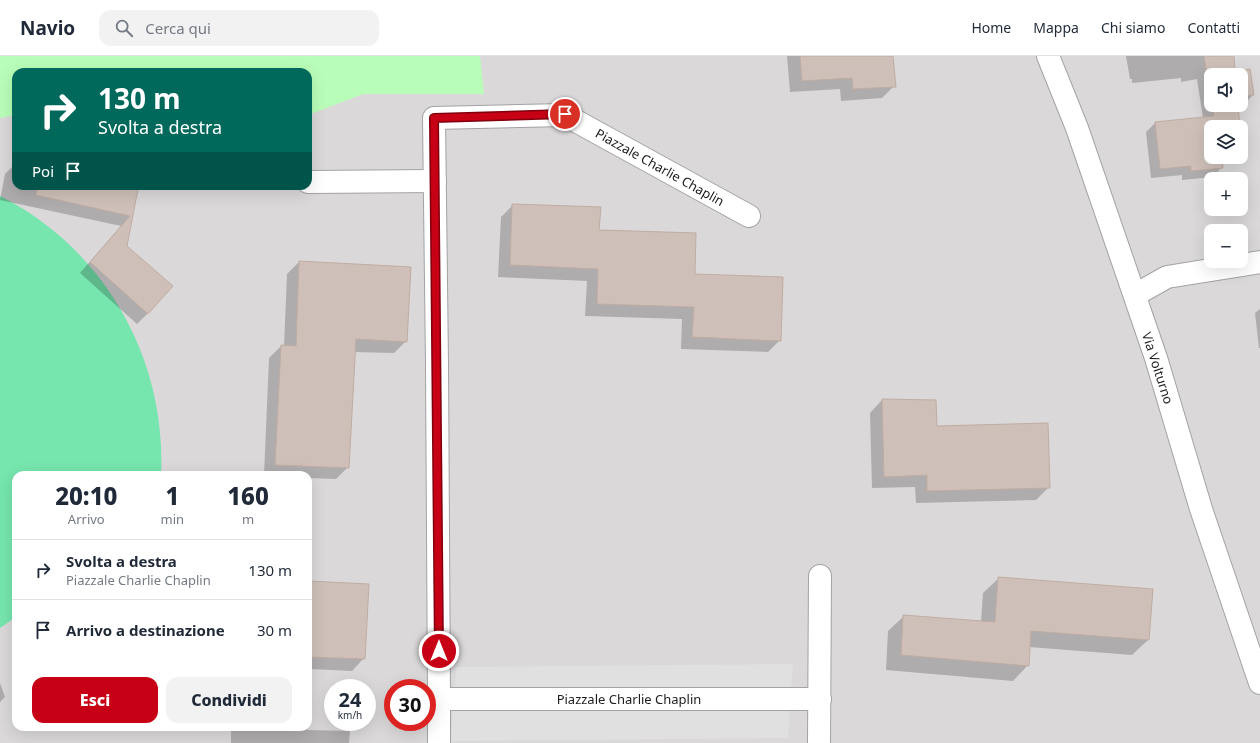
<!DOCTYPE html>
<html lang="it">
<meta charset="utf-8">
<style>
body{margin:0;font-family:"Noto Sans",sans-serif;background:#f2f2f3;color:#1f2937;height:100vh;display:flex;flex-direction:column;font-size:15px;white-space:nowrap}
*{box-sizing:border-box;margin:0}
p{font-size:13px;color:#747a83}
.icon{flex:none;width:22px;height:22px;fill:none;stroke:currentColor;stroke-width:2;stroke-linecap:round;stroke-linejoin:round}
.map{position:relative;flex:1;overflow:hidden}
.drawer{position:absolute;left:12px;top:415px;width:300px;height:260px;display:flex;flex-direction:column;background:#fff;border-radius:12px;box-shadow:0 4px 16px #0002}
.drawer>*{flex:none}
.guide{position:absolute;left:12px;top:12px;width:300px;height:122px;border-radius:12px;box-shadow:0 4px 16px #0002;background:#00695c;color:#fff;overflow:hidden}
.buttons{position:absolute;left:1204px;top:12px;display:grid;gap:8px}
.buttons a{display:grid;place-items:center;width:44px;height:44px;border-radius:8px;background:#fff;box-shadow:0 4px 16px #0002;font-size:20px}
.speed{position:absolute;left:324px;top:623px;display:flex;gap:8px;font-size:20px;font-weight:700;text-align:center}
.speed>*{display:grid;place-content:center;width:52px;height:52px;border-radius:50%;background:#fff;box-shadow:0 4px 16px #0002;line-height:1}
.speed small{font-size:10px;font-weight:400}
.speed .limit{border:6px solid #d22;background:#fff;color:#111}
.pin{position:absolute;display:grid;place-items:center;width:34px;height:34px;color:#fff;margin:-17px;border:2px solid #fff;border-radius:50%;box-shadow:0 1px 4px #0007}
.me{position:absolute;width:44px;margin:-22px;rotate:0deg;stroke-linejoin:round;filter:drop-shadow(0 0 3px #0008)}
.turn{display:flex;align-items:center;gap:14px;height:84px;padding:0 20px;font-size:18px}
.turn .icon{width:52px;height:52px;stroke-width:2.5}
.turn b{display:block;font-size:28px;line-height:34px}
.then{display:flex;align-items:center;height:38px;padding:0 20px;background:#0003;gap:8px;font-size:15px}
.eta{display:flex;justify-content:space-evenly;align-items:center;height:68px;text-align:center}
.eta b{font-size:24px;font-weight:800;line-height:28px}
.action{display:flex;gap:8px;margin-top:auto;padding:8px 20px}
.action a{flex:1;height:46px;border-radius:12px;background:#c70015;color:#fff;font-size:16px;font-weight:800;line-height:46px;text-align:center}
.action a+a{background:#f2f2f3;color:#1f2937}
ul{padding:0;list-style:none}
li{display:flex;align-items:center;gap:12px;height:60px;padding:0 20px;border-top:1px solid #e0e1e3}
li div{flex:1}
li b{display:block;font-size:15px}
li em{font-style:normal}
header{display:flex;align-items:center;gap:24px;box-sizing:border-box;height:56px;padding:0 20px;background:#fff;border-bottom:1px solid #e0e1e3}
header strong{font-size:19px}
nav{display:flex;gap:22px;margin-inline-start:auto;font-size:14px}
.search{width:280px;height:36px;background:#f2f2f3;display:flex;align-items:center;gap:10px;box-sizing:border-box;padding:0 14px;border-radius:12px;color:#747a83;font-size:15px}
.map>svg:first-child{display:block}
.residential{fill:#dad8d9;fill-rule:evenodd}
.park{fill:#b9feb8}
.pitch{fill:#76e5ae}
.parking{fill:#e0e0e0}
.shadow{fill:#0003}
.building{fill:#cec0b9;stroke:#c1aca1}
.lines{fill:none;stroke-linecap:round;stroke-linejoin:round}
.minor-casing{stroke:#a3a3a3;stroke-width:24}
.tertiary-casing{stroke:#a3a3a3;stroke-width:24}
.minor{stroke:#fff;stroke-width:22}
.tertiary{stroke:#fff;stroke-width:22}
.route-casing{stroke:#81000e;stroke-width:10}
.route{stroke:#c70015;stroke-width:7}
.labels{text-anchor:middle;stroke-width:4;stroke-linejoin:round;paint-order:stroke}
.street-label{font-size:13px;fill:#1c1c1c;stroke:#fff}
</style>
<header>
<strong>Navio</strong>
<div class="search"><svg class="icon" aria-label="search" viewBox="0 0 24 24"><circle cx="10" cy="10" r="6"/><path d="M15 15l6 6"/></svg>Cerca qui</div>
<nav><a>Home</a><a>Mappa</a><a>Chi siamo</a><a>Contatti</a></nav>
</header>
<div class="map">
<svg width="1260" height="687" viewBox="0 0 1260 687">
<rect width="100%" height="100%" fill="#eee8e0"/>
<!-- residential -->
<path class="residential" d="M0,0H1260V687H0ZM16,16H308V130H16ZM1211,19H1241V49H1211ZM1211,71H1241V101H1211ZM1211,123H1241V153H1211ZM1211,175H1241V205H1211ZM16,419H308V671H16ZM333,632H367V666H333ZM393,632H427V666H393Z"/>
<!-- park -->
<path class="park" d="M0,0H480L484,38H363L308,59V16H16V59L0,62Z"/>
<!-- pitch -->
<path class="pitch" d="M0,140C104,192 167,303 161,419H16V561L0,572Z"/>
<!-- parking -->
<path class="parking" d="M793,608L788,682L451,685L456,611Z"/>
<!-- shadow -->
<g class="shadow">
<path d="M787,0H892L894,30L882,42L841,45L840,33L790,36Z"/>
<path d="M1126,0H1227L1230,17L1249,15L1253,39L1244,48L1241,49V19H1211V49H1237L1239,71H1211V101H1221L1222,111L1213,121L1182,124V119L1151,122L1146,76L1155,67L1203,62L1197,23L1181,26V22L1132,27V23H1130Z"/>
<path d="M16,107V130H121L137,134L126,190L148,257L137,268L80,217L121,170L0,144L5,118Z"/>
<path d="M513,149L598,174L694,219L780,284L768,296L681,293L682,263L585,260L587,225L498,221L501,161Z"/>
<path d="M299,206L406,285L394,297L354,296L348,411L336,423L308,422V419H264L269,302L281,290H284L287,218Z"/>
<path d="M1260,253V292H1259L1255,257Z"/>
<path d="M882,344L935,345L936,371L1049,431L1036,444L916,447L915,431L872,432L870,357Z"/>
<path d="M999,522L1148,584L1132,599L1029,591L1028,609L1013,625L886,614L888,575L904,560L981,566L983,537Z"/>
<path d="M308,526L364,602L352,615L310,613L308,655Z"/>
<path d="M0,627L5,641L0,646Z"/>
<path d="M231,671H307V674L350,675L349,687H231Z"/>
</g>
<!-- building -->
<g class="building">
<path d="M800,0H893L896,31L853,33L852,22L802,25Z"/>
<path d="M1204,0H1234L1235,16L1250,13L1254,39L1241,40V19H1211V44Z"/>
<path d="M1212,49H1238L1240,71H1211V101H1222L1223,112L1191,115V110L1160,113L1155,66L1214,60Z"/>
<path d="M37,130H125L138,133L127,190L173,230L148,258L90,206L130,160L36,139Z"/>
<path d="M512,148L601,151L599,174L696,177L695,218L783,221L781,285L692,281L694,251L597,248L598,213L510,209Z"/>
<path d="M299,205L411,211L407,286L356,283L349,412L275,409L281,289L296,290Z"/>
<path d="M882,343L936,344L937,370L1048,367L1050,432L927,435V419L884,421Z"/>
<path d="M998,521L1153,533L1149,584L1031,575L1029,610L901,599L903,559L995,566Z"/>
<path d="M308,525L369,528L365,603L308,601Z"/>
</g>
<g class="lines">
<!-- minor casing -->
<g class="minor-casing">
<g id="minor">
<path d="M308,126L435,125"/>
<path d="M749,160L565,59L434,62L437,308L439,643H820"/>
<path d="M1135,239L1167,221L1260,206"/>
<path d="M439,687V643"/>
<path d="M819,687L820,520"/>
</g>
</g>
<!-- tertiary casing -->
<g class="tertiary-casing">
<path id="tertiary" d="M1048,0L1077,72L1156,302L1201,453L1260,627"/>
</g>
<!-- minor -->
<use href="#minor" class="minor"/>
<!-- tertiary -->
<use href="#tertiary" class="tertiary"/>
</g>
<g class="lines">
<!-- route casing -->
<g class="route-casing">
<path id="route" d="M439,595L434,62L565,58"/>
</g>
<!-- route -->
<use href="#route" class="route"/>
</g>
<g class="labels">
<!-- street labels -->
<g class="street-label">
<text transform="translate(660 111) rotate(29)" y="5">Piazzale Charlie Chaplin</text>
<text transform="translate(1158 312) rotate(72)" y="5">Via Volturno</text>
<text x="629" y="648">Piazzale Charlie Chaplin</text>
</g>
</g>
</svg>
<div class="buttons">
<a><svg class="icon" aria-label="sound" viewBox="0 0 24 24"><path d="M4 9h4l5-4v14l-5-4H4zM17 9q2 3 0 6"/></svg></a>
<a><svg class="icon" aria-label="layers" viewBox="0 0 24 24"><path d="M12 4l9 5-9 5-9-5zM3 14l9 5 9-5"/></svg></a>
<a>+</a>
<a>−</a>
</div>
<div class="speed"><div>24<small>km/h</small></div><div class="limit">30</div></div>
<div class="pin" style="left:565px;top:58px;background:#d93025"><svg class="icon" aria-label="arrive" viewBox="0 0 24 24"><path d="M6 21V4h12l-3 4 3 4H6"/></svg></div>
<svg class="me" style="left:439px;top:595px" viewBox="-20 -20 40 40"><circle r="17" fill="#c70015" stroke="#fff" stroke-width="3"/><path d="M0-11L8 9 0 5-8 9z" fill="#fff"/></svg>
<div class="guide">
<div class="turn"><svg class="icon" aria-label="right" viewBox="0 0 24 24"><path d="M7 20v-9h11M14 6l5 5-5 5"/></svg><div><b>130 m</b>Svolta a destra</div></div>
<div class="then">Poi<svg class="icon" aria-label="arrive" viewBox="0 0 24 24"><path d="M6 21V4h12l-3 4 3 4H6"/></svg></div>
</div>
<section class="drawer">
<div class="eta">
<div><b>20:10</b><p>Arrivo</p></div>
<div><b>1</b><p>min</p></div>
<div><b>160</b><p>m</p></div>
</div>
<ul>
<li><svg class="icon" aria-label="right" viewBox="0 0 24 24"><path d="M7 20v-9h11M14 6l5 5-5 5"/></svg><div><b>Svolta a destra</b><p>Piazzale Charlie Chaplin</p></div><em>130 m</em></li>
<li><svg class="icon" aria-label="arrive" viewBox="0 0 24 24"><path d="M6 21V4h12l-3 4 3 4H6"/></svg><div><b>Arrivo a destinazione</b></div><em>30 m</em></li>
</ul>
<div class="action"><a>Esci</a><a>Condividi</a></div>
</section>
</div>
